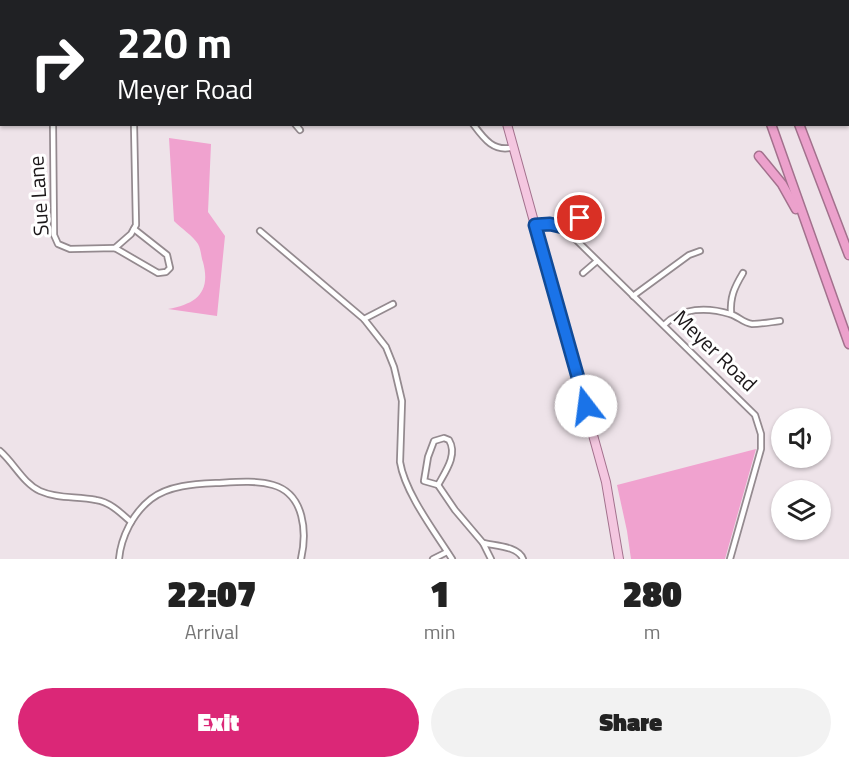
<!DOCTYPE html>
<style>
body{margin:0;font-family:"Titillium Web",sans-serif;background:#f2f2f2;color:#222;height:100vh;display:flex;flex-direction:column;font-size:22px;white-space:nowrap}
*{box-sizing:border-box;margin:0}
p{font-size:20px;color:#767676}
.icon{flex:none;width:33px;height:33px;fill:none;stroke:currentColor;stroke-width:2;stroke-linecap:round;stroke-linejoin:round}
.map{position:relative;height:559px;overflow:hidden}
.panel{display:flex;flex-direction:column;background:#fff;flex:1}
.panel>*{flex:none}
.guide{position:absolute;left:0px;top:0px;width:849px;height:126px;box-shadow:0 2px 4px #0004;background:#202124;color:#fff;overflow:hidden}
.fabs{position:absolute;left:771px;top:408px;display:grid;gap:12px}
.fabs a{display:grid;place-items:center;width:60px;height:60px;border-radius:50%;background:#fff;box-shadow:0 2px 4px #0004;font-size:30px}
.pin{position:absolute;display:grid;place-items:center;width:51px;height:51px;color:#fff;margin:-26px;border:3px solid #fff;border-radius:50%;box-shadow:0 2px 6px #0007}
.me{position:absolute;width:66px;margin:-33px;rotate:345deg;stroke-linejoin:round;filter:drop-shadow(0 0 4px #0008)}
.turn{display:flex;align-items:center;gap:21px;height:126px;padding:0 18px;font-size:27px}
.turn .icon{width:78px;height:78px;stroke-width:2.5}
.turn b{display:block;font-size:42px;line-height:51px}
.eta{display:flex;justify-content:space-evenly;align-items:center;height:102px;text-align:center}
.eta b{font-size:36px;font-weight:800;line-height:42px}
.primary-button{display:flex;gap:12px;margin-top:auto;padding:12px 18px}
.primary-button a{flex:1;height:69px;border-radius:36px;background:#db2777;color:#fff;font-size:24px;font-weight:800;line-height:69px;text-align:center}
.primary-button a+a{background:#f2f2f2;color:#222}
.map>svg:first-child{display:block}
.green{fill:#f0a2cf}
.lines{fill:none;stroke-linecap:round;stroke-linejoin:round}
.street-casing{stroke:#948a8f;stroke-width:8}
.primary-casing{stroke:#a3718d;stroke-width:10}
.highway-casing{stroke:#a3718d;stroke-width:11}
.street{stroke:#fff;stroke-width:4.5}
.primary{stroke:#f4c7e0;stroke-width:8}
.highway{stroke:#eca1cc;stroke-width:8}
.route-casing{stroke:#114b97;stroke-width:15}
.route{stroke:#1a73e8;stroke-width:10}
.labels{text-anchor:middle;stroke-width:6;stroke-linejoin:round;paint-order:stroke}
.street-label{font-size:21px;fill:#1b1719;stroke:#fff}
</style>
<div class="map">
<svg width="849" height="559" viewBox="0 0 849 559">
<rect width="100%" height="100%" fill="#eee3e9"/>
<!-- green -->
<g class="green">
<path d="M169,138L211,144L208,212L225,236L217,316L168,309C197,304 211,292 203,262C201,257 201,249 198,244C193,236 181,228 174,221Z"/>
<path d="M756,449L725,559H631L627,531L617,485Z"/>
</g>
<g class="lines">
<!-- street casing -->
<g class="street-casing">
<g id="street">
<path d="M253,0V2"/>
<path d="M402,0L403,2"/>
<path d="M836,0V2"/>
<path d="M51,2V0"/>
<path d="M136,2V0"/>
<path d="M848,28L849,32"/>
<path d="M53,124L54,235L58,244L70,249L115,248L158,273L166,272L170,268L167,255L134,229"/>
<path d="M295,124L300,130"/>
<path d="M473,124C484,139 494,153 514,147"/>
<path d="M535,226L551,224L563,227L755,415L761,434V449L730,559"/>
<path d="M563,227L580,218L596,213"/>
<path d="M260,231L364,319L386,347L394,367L402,401L400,462C405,493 435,532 452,559"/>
<path d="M115,248L131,234L136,225L134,124"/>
<path d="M583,273L597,261"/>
<path d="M633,296L689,255L700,251"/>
<path d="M731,314C730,297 734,288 743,273"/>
<path d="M364,319L393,304"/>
<path d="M664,325C681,307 708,307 730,314C738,316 743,323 752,324C761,324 771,322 780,321"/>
<path d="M444,438L449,440C458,455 445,472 438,485L424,481L428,457L434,441Z"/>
<path d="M0,451C14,463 23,483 40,491C58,499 77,496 96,500C110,502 121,513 131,522"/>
<path d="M438,485L455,510L483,543"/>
<path d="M119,559C121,537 133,513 151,499C169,485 196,484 217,483C235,482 256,480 273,485C305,494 307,533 301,559"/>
<path d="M433,559L447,552"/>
<path d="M491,559L483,543C495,546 518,546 523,559"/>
</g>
</g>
<!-- primary casing -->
<g class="primary-casing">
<g id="primary">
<path d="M472,0L473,2"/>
<path d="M507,124L606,482L619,559"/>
</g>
</g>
<!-- highway casing -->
<g class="highway-casing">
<g id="highway">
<path d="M726,0L727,2"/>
<path d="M752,0L753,2"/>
<path d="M771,124L849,344"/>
<path d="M799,124L849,255"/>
<path d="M759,156L782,184L796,209"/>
</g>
</g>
<!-- street -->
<use href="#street" class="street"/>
<!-- primary -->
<use href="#primary" class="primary"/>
<!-- highway -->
<use href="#highway" class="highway"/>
</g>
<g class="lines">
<!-- route casing -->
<g class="route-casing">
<path id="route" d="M580,218L563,227L550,224L535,225L586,406"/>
</g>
<!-- route -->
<use href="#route" class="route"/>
</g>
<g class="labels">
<!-- street labels -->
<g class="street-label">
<text transform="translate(39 196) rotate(-94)" y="7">Sue Lane</text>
<text transform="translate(715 351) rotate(44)" y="7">Meyer Road</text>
</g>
</g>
</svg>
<div class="fabs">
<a><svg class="icon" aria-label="sound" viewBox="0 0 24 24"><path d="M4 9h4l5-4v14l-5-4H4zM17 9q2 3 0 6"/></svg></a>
<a><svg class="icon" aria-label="layers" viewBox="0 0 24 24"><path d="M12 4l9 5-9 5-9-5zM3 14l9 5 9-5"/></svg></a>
</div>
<div class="pin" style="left:580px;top:218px;background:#d93025"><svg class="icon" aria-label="arrive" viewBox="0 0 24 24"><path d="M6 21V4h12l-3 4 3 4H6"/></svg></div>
<svg class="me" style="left:586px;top:406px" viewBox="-20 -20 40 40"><circle r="19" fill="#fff"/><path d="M0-13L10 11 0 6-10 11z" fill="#1a73e8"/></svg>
<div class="guide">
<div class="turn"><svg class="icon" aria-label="right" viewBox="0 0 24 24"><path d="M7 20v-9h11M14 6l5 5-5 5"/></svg><div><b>220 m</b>Meyer Road</div></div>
</div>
</div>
<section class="panel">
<div class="eta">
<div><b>22:07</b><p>Arrival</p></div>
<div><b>1</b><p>min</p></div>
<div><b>280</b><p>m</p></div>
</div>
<div class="primary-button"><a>Exit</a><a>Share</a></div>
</section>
